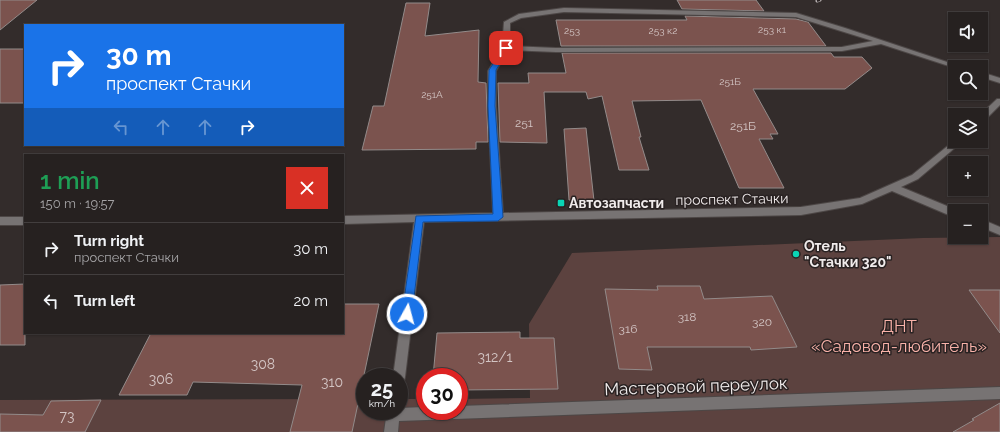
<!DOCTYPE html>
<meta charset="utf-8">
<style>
body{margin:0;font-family:Raleway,sans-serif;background:#2e2929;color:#f1f3f6;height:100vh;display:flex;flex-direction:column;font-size:15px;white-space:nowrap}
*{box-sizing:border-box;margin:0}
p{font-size:13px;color:#a4a3a5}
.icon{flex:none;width:22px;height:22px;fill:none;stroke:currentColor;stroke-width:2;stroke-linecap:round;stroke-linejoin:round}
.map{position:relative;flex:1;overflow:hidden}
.side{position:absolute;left:24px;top:154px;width:320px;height:180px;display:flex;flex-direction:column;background:#262120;border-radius:0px;box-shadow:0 1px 3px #0004,0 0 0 1px #423e3e}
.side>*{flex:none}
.top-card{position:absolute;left:24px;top:24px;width:320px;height:122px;border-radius:0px;box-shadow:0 1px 3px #0004,0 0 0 1px #423e3e;background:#1a73e8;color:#fff;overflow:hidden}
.fabs{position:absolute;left:948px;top:12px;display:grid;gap:8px}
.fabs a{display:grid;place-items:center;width:40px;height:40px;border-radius:0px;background:#262120;box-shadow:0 1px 3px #0004,0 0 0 1px #423e3e;font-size:20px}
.speed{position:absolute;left:356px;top:368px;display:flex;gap:8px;font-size:20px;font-weight:700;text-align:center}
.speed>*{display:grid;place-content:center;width:52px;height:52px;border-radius:50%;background:#262120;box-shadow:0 1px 3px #0004,0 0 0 1px #423e3e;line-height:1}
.speed small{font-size:10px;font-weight:400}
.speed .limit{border:6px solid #d22;background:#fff;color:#111}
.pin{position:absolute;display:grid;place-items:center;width:34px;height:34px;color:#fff;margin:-17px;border-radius:8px;box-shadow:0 2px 6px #0006}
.me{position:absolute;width:44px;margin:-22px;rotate:7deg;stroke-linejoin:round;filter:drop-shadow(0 0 3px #0008)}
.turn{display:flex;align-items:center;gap:14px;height:84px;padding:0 16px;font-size:18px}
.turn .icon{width:52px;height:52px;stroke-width:2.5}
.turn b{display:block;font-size:28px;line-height:34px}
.lanes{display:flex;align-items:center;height:38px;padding:0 16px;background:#0003;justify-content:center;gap:20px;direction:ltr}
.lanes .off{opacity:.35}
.round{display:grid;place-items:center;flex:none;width:42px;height:42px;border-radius:0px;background:#2e2929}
.summary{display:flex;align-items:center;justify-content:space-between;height:68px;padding:0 16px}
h1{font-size:24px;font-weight:600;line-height:30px;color:#1e9e55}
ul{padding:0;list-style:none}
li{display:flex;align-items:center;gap:12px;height:52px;padding:0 16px;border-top:1px solid #423e3e}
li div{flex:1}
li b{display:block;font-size:15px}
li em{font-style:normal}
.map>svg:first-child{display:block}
.green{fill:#5c423f}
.building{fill:#7b534e;stroke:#938b8a}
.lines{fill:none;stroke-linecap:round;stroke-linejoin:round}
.minor-casing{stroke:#4d4746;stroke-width:2}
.minor{fill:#777373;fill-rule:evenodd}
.rail-casing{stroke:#bcb6b6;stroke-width:3}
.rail{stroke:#292222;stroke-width:2;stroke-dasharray:6;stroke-linecap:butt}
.route{fill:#1a73e8;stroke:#114b97}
.poi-dot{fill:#0ad5b5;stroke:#292222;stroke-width:1.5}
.labels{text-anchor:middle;stroke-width:3;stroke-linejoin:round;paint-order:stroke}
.far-number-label{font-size:10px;fill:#d3c5c4}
.number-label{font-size:12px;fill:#d3c5c4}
.street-label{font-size:14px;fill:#f0ebeb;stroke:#292222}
.poi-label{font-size:14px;font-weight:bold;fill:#f0ebeb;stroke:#292222;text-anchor:start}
.near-number-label{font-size:14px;fill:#d3c5c4}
.near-park-label{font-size:17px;fill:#f9b2a9;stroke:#292222}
.near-street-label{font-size:17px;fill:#f0ebeb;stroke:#292222}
</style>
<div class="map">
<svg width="1000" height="432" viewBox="0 0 1000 432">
<rect width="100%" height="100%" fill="#332c2b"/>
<!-- green -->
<path class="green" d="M1000,237V432H0V400L365,399V411H399V399H425V411H459V399L530,398L529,324L572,253L923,238Z"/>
<!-- building -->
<g class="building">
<path d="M0,0H37L0,30Z"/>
<path d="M677,0H756L764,11L682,9Z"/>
<path d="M406,3H430L425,36L479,30L478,82L486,83L488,142H476V149L362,150L373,106H384Z"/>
<path d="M685,16L796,19L808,22L826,46H561L556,20H687Z"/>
<rect x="0" y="49" width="25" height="54"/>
<path d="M562,53H831L834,57H862L872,68L845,89H753L778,134H770L773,139H759L784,188H739L701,100L632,101L641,137H639L649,170H619L602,96L588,99L586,92H544L547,143L500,142L498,83H529L528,73H566Z"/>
<path d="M586,128L594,201L569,200L564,129Z"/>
<path d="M25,284V345H0V285Z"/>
<path d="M657,286H700L704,299L772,296L797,347L751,350L750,347H647L652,370L619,369L605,289L658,290Z"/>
<path d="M969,290H1000V333Z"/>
<path d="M343,304H379L352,432H290L302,385L193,382L187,395H119L151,333H343Z"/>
<path d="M520,332V338H554L558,389L459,390V377H433L437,333Z"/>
<path d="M101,400L85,432H0V414L43,415L51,401Z"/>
<path d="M1000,403V432H953L974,420L972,419Z"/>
</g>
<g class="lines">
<!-- minor casing -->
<g class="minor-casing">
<g id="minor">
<path d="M564,8L796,13L845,28L962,67H955V68L881,44L842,51L556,52L508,50L496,71V106L503,213L801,207L860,198L912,175L955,140L963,141L918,179L901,187L959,211H955V217L951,216L892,191L862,204L801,215L424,222L405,377L404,381L399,383V377H393L414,222L343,224V216L493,213L488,106V71L502,48L504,22L519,14ZM564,12L796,17L873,41L842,47L556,48L510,46V23L521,18Z"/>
<path d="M981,72L1000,78V83L981,77Z"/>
<path d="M997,99H1000V105L984,121H981L980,115Z"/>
<rect x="0" y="217" width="25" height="8"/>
<path d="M981,219L1000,227V235L981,227Z"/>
<path d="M1000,387V399L399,421L398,432H384L387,411H399V407L400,408L425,407V411H459V406Z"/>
</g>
</g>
<!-- minor -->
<use href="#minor" class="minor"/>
<!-- rail casing -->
<g class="rail-casing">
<path id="rail" d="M817,1L820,0"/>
</g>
<!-- rail -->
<use href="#rail" class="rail"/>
</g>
<!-- route -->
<path class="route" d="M506,46L510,48L496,70L495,106L503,217L498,221L423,222L412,314L411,317L407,318L403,317L402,314L416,216L493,214L488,106L489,70L504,47Z"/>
<!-- markers -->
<g class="poi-dot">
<rect x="557" y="199" width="8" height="8" rx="2"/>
<circle cx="796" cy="254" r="4"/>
</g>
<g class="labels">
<!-- far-number labels -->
<g class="far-number-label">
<text x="772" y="33">253 к1</text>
<text x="572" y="34">253</text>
<text x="663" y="34">253 к2</text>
<text x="730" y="85">251Б</text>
<text x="432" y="98">251А</text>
</g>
<!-- number labels -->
<g class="number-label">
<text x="524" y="127">251</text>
<text x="743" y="130">251Б</text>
<text x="687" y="321">318</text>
<text x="762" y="326">320</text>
<text x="628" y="333">316</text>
</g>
<!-- street labels -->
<g class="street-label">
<text transform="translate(732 199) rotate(-1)" y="5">проспект Стачки</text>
</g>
<!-- poi labels -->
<g class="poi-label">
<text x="569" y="208">Автозапчасти</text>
<text x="804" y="251">Отель<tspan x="804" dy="16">"Стачки 320"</tspan></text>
</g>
<!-- near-number labels -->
<g class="near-number-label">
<text x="495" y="362">312/1</text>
<text x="263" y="369">308</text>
<text x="161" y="384">306</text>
<text x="332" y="387">310</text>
<text x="67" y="421">73</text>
</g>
<!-- near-park labels -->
<g class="near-park-label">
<text x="899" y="332">ДНТ<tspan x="899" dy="20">«Садовод-любитель»</tspan></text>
</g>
<!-- near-street labels -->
<g class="near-street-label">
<text transform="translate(696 386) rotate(-2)" y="6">Мастеровой переулок</text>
</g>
</g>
</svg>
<div class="fabs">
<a><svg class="icon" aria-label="sound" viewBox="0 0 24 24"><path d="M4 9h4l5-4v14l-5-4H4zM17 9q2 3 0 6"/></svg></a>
<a><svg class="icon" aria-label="search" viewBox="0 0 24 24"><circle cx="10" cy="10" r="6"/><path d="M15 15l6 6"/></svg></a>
<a><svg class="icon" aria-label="layers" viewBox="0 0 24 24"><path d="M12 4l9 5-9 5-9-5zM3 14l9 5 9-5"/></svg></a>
<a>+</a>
<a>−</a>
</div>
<div class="speed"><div>25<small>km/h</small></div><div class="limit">30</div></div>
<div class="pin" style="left:506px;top:48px;background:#d93025"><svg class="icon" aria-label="arrive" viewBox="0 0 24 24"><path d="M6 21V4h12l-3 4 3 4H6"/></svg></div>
<svg class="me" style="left:407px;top:314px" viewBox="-20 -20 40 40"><circle r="17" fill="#1a73e8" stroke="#fff" stroke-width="3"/><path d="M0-11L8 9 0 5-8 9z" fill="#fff"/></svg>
<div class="top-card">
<div class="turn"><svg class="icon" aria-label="right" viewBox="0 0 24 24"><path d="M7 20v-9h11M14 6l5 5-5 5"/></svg><div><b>30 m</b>проспект Стачки</div></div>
<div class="lanes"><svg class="icon off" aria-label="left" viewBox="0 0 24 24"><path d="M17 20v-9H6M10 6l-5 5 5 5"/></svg><svg class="icon off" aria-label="ahead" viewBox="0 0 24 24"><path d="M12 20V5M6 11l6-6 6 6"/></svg><svg class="icon off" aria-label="ahead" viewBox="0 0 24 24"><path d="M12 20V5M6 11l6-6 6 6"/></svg><svg class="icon" aria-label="right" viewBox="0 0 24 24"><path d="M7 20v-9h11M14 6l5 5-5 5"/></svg></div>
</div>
<section class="side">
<div class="summary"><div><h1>1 min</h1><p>150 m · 19:57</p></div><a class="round" style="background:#d93025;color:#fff"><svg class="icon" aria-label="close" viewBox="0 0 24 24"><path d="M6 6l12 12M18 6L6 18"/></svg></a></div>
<ul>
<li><svg class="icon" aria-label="right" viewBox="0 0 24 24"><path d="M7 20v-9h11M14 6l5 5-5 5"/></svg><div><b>Turn right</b><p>проспект Стачки</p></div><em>30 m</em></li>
<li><svg class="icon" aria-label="left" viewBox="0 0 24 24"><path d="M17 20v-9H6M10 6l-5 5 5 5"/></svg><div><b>Turn left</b></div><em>20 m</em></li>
</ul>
</section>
</div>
